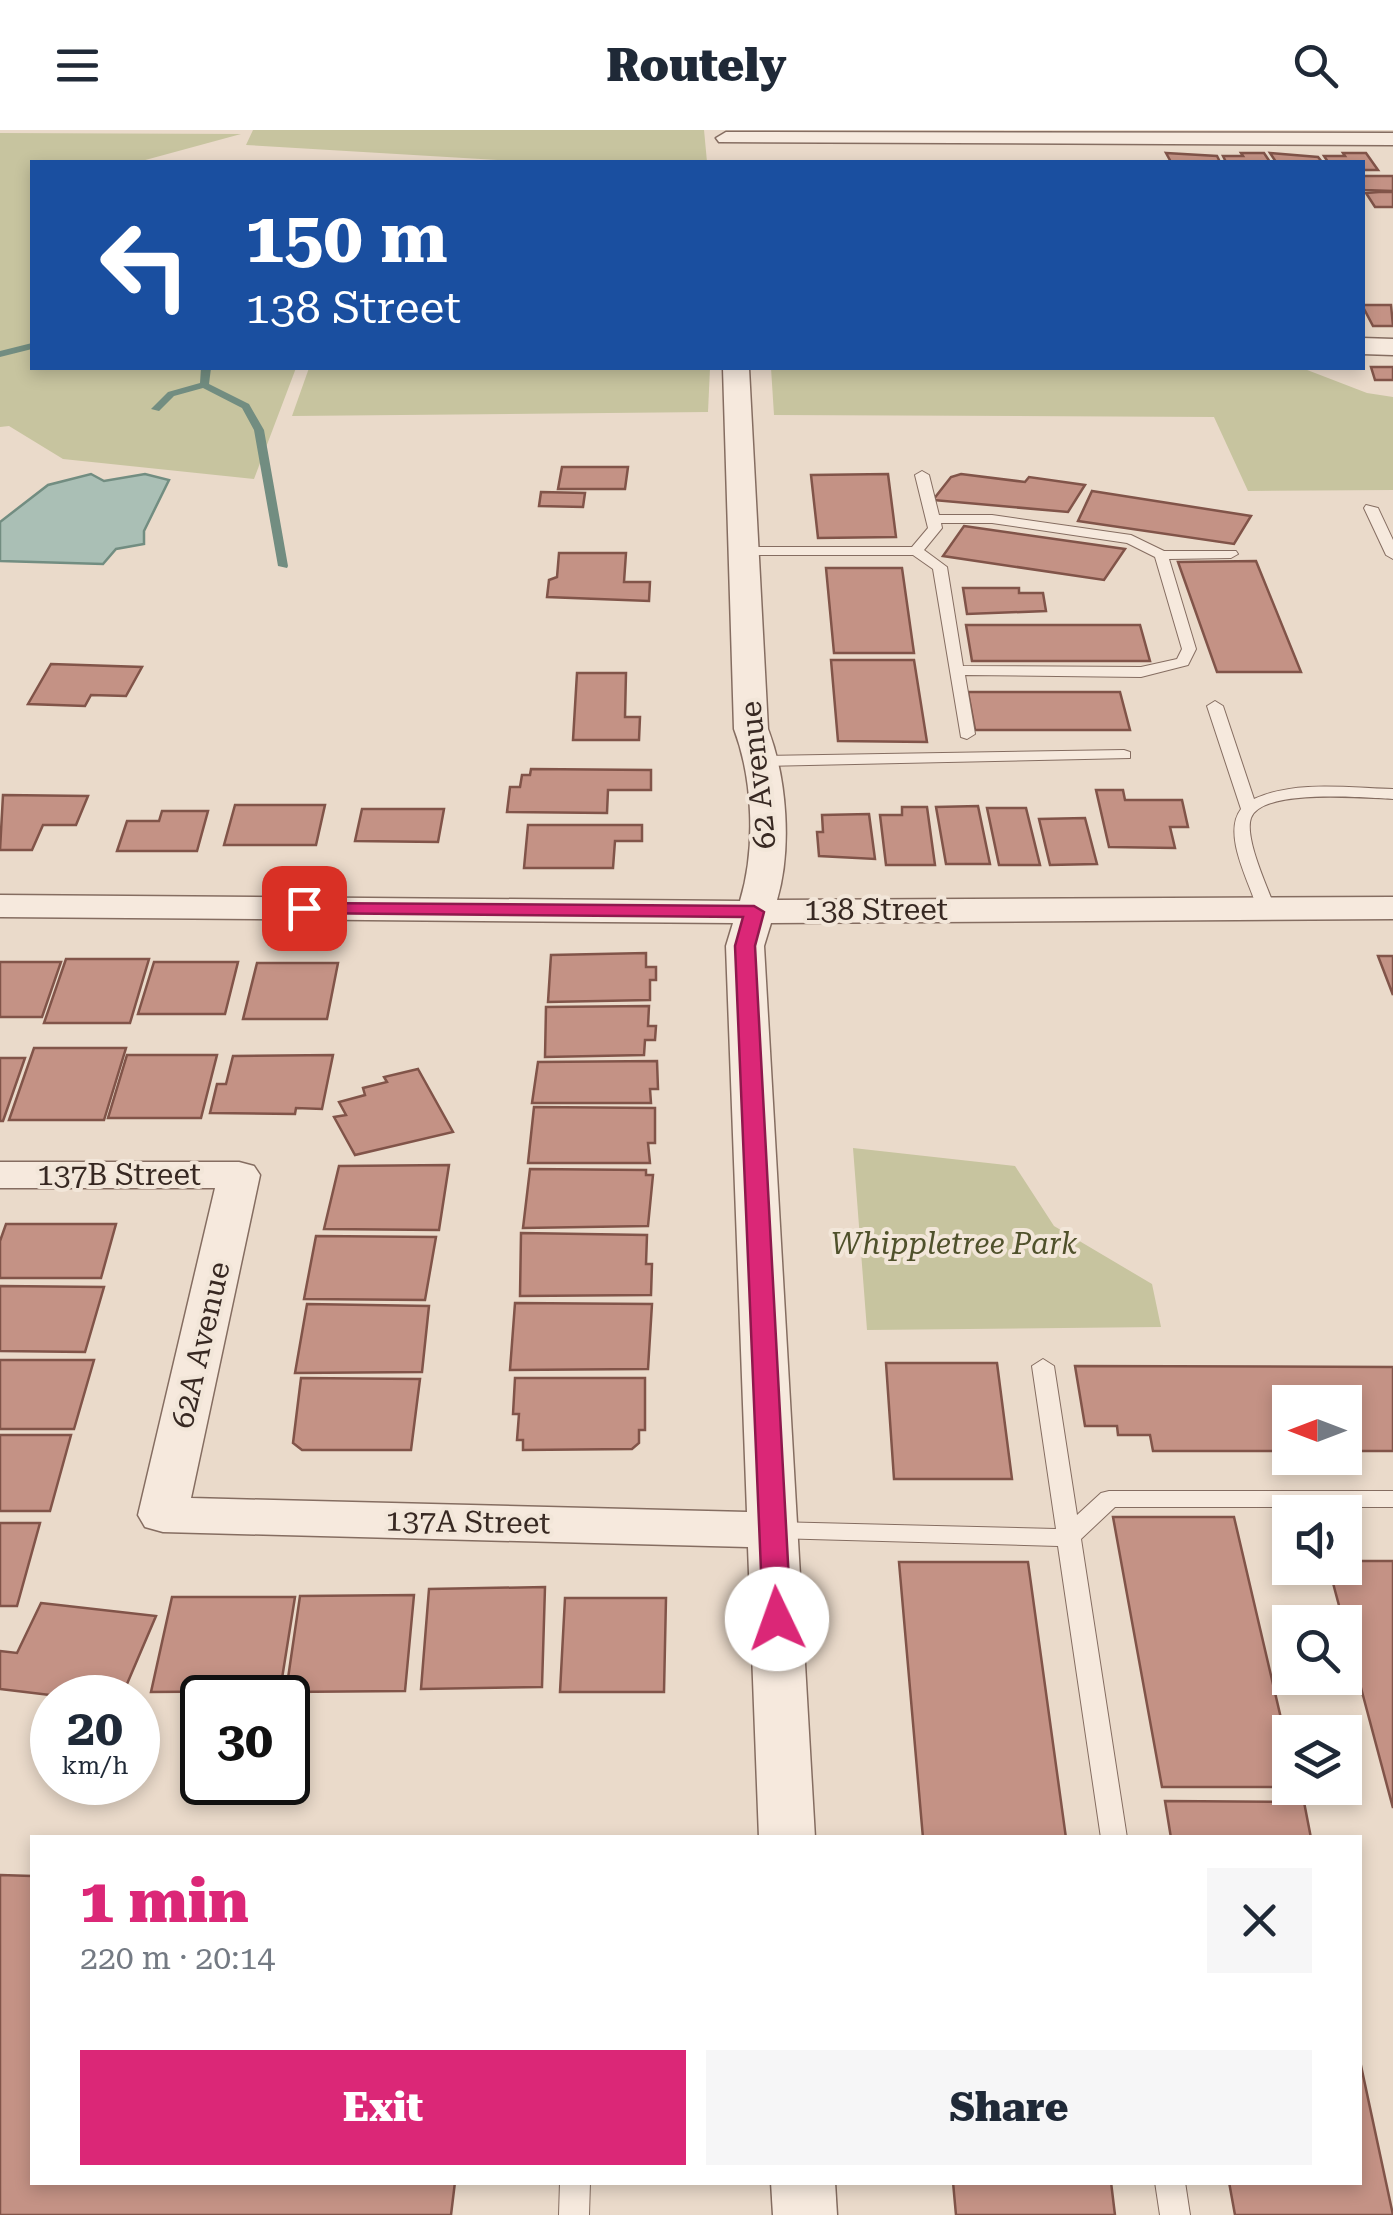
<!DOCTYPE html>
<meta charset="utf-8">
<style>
body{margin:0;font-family:"Roboto Serif",serif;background:#f6f6f7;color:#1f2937;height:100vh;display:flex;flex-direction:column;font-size:38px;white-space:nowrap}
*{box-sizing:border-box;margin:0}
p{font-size:32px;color:#747a83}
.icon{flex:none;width:55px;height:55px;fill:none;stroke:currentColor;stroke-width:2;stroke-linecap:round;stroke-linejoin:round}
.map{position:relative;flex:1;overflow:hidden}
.drawer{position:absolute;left:30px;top:1705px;width:1332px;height:350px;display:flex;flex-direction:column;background:#fff;border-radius:0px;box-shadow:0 5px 15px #0003}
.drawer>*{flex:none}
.guide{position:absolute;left:30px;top:30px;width:1335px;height:210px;border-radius:0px;box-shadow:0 5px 15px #0003;background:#1a4fa0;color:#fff;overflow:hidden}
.needle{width:65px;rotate:270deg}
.controls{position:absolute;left:1272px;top:1255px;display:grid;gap:20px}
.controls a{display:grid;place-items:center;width:90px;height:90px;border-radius:0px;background:#fff;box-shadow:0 5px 15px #0003;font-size:50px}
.speed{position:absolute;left:30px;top:1545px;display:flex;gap:20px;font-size:50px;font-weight:700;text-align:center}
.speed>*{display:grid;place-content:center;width:130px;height:130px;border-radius:50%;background:#fff;box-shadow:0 5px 15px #0003;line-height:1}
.speed small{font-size:25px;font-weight:400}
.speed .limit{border:5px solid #111;border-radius:15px;background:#fff;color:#111}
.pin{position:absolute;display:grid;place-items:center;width:85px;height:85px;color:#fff;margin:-42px;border-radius:20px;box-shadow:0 5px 15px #0006}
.me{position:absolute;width:110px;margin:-55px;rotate:357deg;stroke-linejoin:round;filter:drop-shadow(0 0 8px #0008)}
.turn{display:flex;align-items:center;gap:35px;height:210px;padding:0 50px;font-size:45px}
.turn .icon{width:130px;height:130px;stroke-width:2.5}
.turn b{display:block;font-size:70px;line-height:85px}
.round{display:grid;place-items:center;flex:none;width:105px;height:105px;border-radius:0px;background:#f6f6f7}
.summary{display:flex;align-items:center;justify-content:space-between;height:170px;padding:0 50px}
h1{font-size:60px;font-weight:800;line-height:75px;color:#db2777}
.primary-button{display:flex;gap:20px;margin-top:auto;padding:20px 50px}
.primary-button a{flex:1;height:115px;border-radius:0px;background:#db2777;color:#fff;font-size:40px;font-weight:800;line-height:115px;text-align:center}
.primary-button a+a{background:#f6f6f7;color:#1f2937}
header{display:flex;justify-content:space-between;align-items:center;height:130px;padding:0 50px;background:#fff;font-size:45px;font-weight:800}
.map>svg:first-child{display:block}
.green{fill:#c7c49f}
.water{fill:#aabfb5;stroke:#728d81;stroke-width:2.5}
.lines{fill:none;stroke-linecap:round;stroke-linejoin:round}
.stream{fill:#728d81;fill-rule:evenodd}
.building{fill:#c49285;stroke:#815449;stroke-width:2.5}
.service-casing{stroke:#856d61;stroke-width:2}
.minor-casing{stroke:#856d61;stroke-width:3}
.service{fill:#f6e9dd;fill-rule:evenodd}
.minor{fill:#f6e9dd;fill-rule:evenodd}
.route{fill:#db2777;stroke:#8e194d;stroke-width:2.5}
.labels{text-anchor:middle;stroke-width:8;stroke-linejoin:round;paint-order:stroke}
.street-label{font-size:30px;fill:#372822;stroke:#f2e6d9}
.park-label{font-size:30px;font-style:italic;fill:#4f512b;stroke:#f2e6d9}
</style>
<header><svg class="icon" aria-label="menu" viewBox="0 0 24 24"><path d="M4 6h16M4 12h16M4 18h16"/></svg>Routely<svg class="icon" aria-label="search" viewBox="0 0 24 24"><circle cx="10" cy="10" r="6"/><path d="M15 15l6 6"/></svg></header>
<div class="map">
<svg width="1393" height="2085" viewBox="0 0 1393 2085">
<rect width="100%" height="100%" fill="#eadaca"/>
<!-- green -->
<g class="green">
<path d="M253,0H704L707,32H533L246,15Z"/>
<path d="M0,3L241,4L138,32H32V238H296L254,349L63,329L9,296L0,297Z"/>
<path d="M309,238H710L708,282L292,286Z"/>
<path d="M771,238H1302L1367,263L1393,267V360L1248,361L1214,287L774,285Z"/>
<path d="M853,1018L1015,1036L1054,1096L1152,1154L1161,1197L867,1200Z"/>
</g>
<!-- water -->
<path class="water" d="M91,344L104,351L145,344L169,350L144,401V414L116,419L103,434L0,431V392L48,355Z"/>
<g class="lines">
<!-- stream -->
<g class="stream">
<path d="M32,213V219L0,227V221Z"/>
<path d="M201,238H211L209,254L249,274L264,300L288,436L287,438L278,436L254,300L242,278L203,258L174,266L159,281L151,279L168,262L200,253Z"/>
</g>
</g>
<!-- building -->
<g class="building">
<path d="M1166,23L1217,26L1220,32H1171Z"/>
<path d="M1241,23H1264L1270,32H1226L1223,26H1243Z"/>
<path d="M1270,23L1318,27L1322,32H1276Z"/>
<path d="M1343,23H1366L1378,40H1362V32H1328L1324,26H1345Z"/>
<path d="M1362,46H1393V61L1364,60Z"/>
<path d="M1379,62H1393V77H1375L1366,63Z"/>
<path d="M1362,175H1391L1393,196H1373Z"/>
<path d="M1371,237H1393V250H1375Z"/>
<path d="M562,337H628L625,359H558Z"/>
<path d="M888,344L896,407L818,408L811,345Z"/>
<path d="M961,344L1025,352L1029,347L1085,355L1068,382L933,370L951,347Z"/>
<path d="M1092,361L1251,386L1234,414L1078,391Z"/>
<path d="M541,362L585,363L583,377L539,376Z"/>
<path d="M964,396L1125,419L1104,450L943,426Z"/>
<path d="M559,423H626L624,452H650L649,471L547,467L549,450L557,447Z"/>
<path d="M1256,431L1301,542H1217L1178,432Z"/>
<path d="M826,438H902L914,523H834Z"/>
<path d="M963,458H1019V463H1043L1046,481L967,484Z"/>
<path d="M966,495H1140L1150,531H972Z"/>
<path d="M831,530H914L927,612L838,611Z"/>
<path d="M51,534L142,537L126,566L91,565L85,576L28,574Z"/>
<path d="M577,543H626L625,587H640L639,610H573Z"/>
<path d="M968,562H1120L1130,600H975Z"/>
<path d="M531,639L651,640V660H608L607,683L507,682L510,657H520L522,645H530Z"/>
<path d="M1096,660H1123L1125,670H1182L1188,697H1170L1175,718L1109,717Z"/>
<path d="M3,665L88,666L76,695H43L32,720H0Z"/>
<path d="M235,675H325L316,715H224Z"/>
<path d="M978,676L990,734H946L936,677Z"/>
<path d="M902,677H927L935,735H886L880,685H902Z"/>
<path d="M987,678H1026L1040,735H999Z"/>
<path d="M362,679H444L438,712L355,711Z"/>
<path d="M162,681H208L197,721H117L127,691H159Z"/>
<path d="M869,684L875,729L819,726L817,702H823L822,685Z"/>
<path d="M1085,688L1097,734L1050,735L1039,689Z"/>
<path d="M528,695H642V711H615L613,738H524Z"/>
<path d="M646,823V837H656V850H650V870L548,872L551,825Z"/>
<path d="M1378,826H1393V865Z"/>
<path d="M66,829H149L130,893H44Z"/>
<path d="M0,832H61L42,887H0Z"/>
<path d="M154,832H238L225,884H138Z"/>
<path d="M257,833H338L327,889H243Z"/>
<path d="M649,876L648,896H656L655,910H645L644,925L545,927L546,877Z"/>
<path d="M34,918H126L104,990H9Z"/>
<path d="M127,925H217L201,988H108Z"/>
<path d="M333,925L322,979L296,978L295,984L210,983L217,954H226L233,926Z"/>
<path d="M0,928H25L3,991H0Z"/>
<path d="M657,931L658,959H650L651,973H532L538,932Z"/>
<path d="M418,939L453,1002L355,1025L334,987L346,985L339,972L365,965L363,958L387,952L384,947Z"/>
<path d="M534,977L655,978V1013H648L650,1033H528Z"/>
<path d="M449,1035L439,1100L324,1099L339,1036Z"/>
<path d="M530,1039L646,1040V1045H653L648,1096L523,1098Z"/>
<path d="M6,1094H116L101,1148H0V1111Z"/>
<path d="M521,1103L647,1105L646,1134H652L651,1165L520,1166Z"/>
<path d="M316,1106L436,1107L425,1170L304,1169Z"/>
<path d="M0,1156L104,1157L85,1222L0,1221Z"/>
<path d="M515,1173L652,1174L648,1239L510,1240Z"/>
<path d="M307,1174L429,1176L422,1242L295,1243Z"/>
<path d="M0,1230H94L74,1299H0Z"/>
<path d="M886,1233H997L1012,1349H894Z"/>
<path d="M1075,1236L1393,1237V1321H1345V1272H1290V1321H1153L1150,1305H1118L1117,1296H1085Z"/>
<path d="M301,1248L420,1249L411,1320H302L293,1313Z"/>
<path d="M515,1248H645V1300H639V1313L632,1319L523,1320V1310H517L519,1284H513Z"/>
<path d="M0,1305H71L50,1381H0Z"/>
<path d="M1113,1387H1234L1290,1627V1657H1162Z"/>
<path d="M0,1393H40L17,1476H0Z"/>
<path d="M1345,1431H1393V1678L1329,1438H1345Z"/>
<path d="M899,1432H1028L1066,1708H923Z"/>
<path d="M545,1457L542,1557L421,1559L429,1459Z"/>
<path d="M414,1465L405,1561L286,1562L300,1466Z"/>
<path d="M172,1467H295L280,1561L151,1562Z"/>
<path d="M565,1468H666L664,1562H560Z"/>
<path d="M41,1473L156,1486L121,1568H75L0,1559V1521L17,1523Z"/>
<path d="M1165,1671L1304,1672L1311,1708H1171Z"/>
<path d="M0,1745L32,1746V2052H455L451,2085H0Z"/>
<path d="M1360,1931L1393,2085H1235L1229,2052H1360Z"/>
<path d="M953,2052H1111L1115,2085H956Z"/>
</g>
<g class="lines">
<!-- service casing -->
<g class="service-casing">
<g id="service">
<path d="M922,341L929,345L939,385H992L1131,405L1164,421H1236L1238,424L1231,428L1169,429L1196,519L1188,535L1141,547L965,545L975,604L967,609L961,607L933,439L913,425H743L736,421L743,417H912L928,398L915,345ZM941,393H992L1127,413L1155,427L1182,519L1177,529L1141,537L963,536L947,437L924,420L942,398Z"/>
<path d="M1366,375L1378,378L1393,410V429L1386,425L1364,378Z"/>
<path d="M1215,571L1223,576L1254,669C1295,650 1349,658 1393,659V669C1366,668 1262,658 1251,688C1244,708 1268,758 1275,778L1272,782L1266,783L1257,778C1249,751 1222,704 1241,679L1207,576Z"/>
<path d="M1124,620L1130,622V628L763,636L755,631L763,626Z"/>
<path d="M1043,1229L1054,1236L1077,1385L1101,1363L1109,1361H1393V1377H1115L1081,1409L1127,1708H1101L1058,1416L774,1408L766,1406L762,1400L766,1394L774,1392L1056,1399L1032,1236Z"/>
<path d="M560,2052H590L589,2085H559Z"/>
<path d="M1155,2052H1185L1190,2085H1160Z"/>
</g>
</g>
<!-- minor casing -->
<g class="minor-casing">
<g id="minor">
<path d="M726,2L1393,3V15L719,12L716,8Z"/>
<path d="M1362,208L1393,209V225L1362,224Z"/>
<path d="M723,238H749L768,599C787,649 792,719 777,770L1393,767V789L771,793L764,816L815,1708H759L748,1417L163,1402L145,1397L138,1385L215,1058H0V1032H239L254,1036L260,1045L191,1368L747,1382L726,816L733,793L0,787V765L740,771C756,719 753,649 734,599Z"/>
<path d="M771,2052H835L837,2085H773Z"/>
</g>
</g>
<!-- service -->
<use href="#service" class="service"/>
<!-- minor -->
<use href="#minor" class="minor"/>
</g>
<!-- route -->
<path class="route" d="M304,773L754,776L764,782L755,816L791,1489L787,1496H767L763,1489L735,816L743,787L298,783V774Z"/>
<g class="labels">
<!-- street labels -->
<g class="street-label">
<text transform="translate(758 645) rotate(-96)" y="10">62 Avenue</text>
<text x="876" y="790">138 Street</text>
<text x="119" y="1055">137B Street</text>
<text transform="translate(201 1215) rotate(-77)" y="10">62A Avenue</text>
<text transform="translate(468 1392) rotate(1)" y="10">137A Street</text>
</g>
<!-- park labels -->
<g class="park-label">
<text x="954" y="1124">Whippletree Park</text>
</g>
</g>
</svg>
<div class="controls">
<a><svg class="needle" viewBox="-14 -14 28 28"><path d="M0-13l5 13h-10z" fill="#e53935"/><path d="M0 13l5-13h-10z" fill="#747a83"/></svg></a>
<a><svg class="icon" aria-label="sound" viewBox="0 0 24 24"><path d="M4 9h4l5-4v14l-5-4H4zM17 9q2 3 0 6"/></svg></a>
<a><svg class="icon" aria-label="search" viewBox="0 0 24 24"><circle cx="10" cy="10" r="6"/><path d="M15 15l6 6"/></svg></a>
<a><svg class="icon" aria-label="layers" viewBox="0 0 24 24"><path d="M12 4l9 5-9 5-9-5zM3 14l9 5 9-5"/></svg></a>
</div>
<div class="speed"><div>20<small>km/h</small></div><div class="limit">30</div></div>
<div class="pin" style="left:304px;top:778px;background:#d93025"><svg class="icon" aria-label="arrive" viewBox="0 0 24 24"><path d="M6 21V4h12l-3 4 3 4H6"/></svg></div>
<svg class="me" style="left:777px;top:1489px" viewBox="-20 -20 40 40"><circle r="19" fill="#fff"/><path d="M0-13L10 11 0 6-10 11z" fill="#db2777"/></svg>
<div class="guide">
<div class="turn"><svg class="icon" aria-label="left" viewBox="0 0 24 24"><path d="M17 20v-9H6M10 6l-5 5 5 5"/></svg><div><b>150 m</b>138 Street</div></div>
</div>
<section class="drawer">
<div class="summary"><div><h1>1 min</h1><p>220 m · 20:14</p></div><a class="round"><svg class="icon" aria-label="close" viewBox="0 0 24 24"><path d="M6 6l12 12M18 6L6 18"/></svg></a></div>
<div class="primary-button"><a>Exit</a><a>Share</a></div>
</section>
</div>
